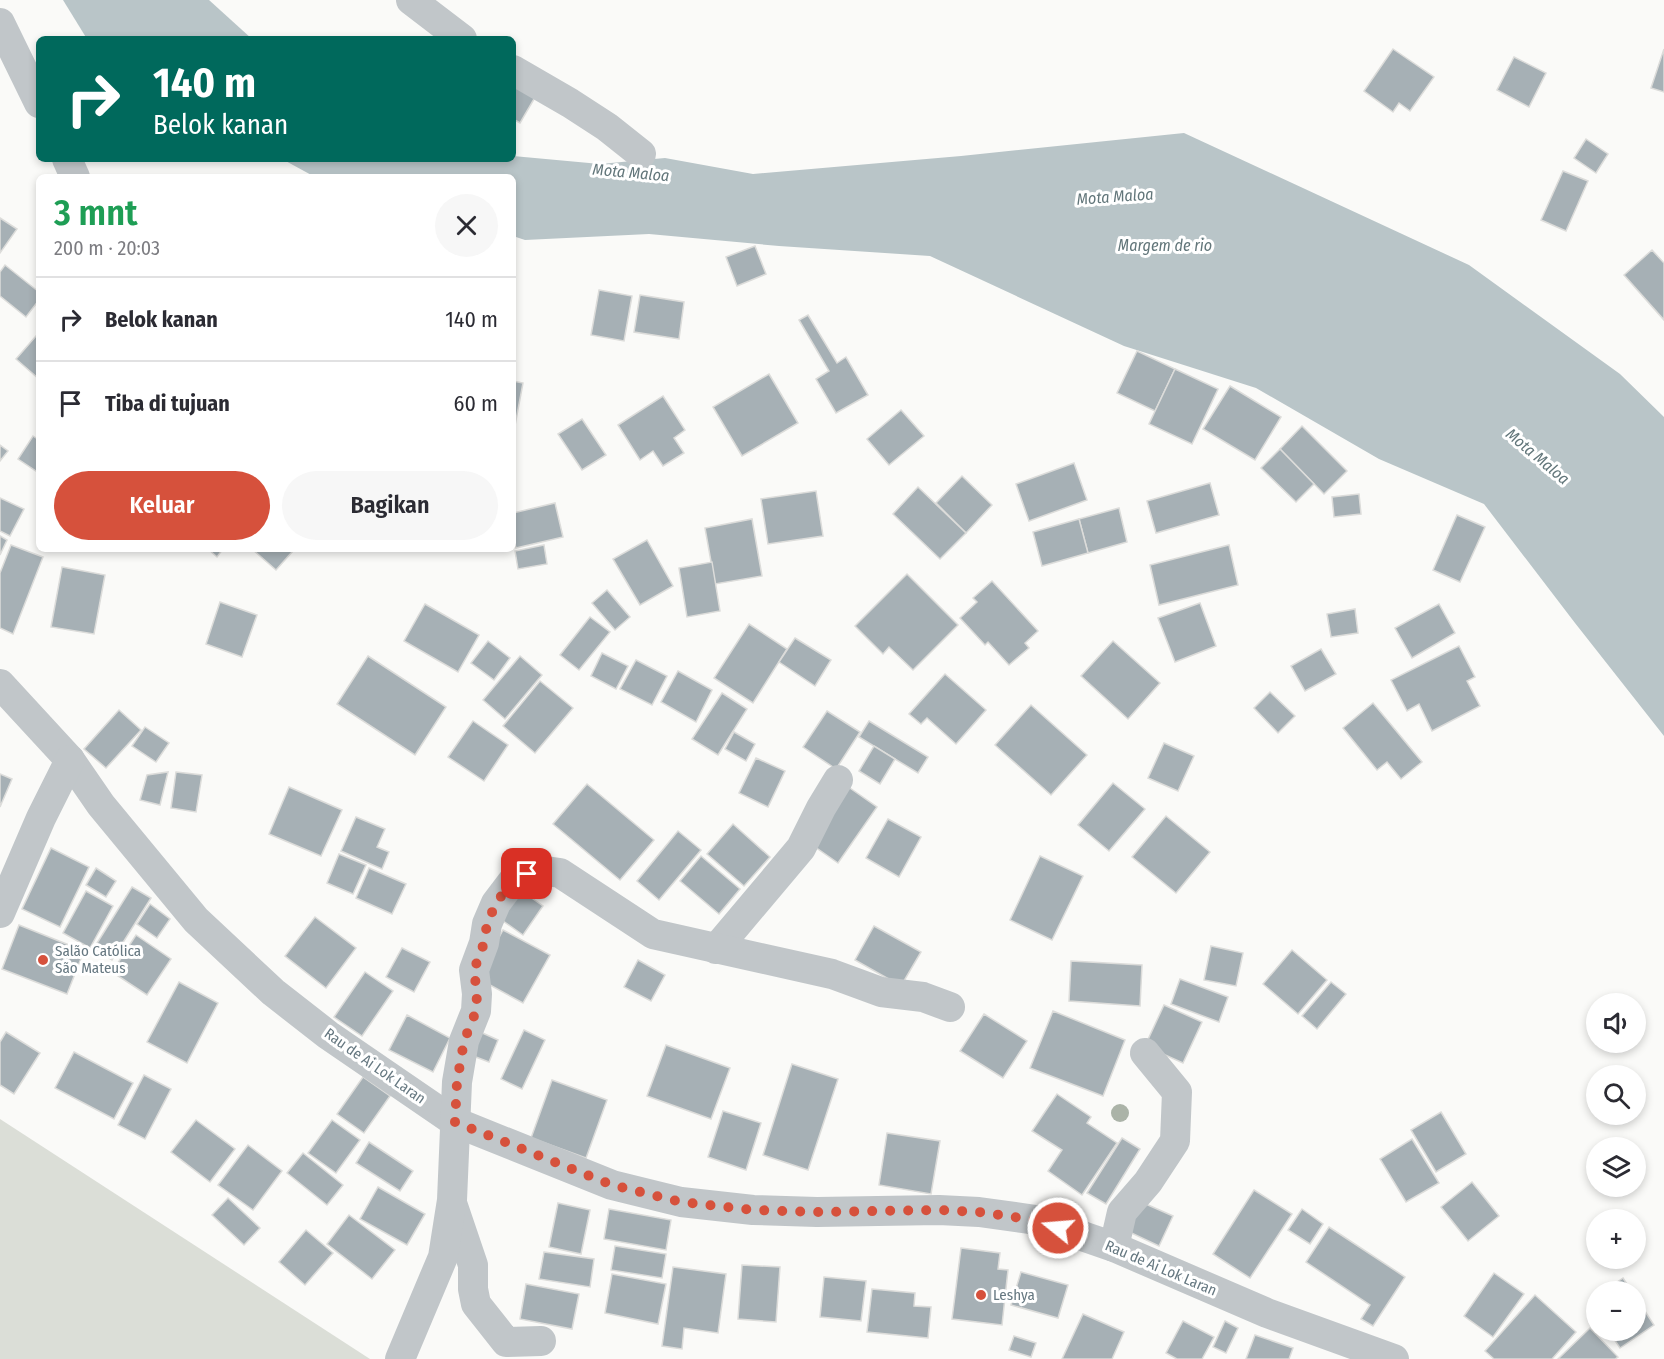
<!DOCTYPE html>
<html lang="id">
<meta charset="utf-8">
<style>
body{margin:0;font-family:"Fira Sans Condensed",sans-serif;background:#f7f7f7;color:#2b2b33;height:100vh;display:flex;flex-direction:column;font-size:22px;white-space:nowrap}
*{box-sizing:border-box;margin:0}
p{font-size:20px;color:#7c7c81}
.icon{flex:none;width:33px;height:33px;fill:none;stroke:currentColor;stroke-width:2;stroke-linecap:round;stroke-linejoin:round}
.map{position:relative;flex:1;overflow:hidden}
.panel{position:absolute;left:36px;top:174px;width:480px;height:378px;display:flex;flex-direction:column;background:#fff;border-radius:9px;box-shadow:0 3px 9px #0003}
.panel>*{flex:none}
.hud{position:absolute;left:36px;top:36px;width:480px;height:126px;border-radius:9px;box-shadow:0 3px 9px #0003;background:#00695c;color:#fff;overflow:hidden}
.buttons{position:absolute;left:1586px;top:993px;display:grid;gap:12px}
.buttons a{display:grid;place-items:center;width:60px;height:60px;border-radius:50%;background:#fff;box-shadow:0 3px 9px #0003;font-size:30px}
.pin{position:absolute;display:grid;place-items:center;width:51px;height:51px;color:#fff;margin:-26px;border-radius:12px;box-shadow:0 3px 9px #0006}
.me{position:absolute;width:66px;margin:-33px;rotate:287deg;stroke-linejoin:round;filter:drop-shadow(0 0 4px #0008)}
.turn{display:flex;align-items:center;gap:21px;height:126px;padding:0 18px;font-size:27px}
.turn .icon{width:78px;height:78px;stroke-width:2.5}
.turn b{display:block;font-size:42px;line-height:51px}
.round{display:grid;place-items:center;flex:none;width:63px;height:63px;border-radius:32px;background:#f7f7f7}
.overview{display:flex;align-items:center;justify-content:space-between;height:102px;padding:0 18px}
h1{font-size:36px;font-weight:600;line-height:45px;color:#1e9e55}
.cta{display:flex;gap:12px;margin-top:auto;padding:12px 18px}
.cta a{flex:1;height:69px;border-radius:36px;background:#d6513c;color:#fff;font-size:24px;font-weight:600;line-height:69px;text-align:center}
.cta a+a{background:#f7f7f7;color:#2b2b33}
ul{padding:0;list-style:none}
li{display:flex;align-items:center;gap:18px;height:84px;padding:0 18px;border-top:2px solid #e1e1e2}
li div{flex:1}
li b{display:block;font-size:22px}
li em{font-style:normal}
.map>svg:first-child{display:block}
.green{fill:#dbded7}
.water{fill:#b9c5c8}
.building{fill:#a6b0b5;stroke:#dcdcda;stroke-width:1.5}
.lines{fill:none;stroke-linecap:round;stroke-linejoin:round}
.street{stroke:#c1c6c9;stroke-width:30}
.tree{fill:#abb3a8}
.route{stroke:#d6513c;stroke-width:10;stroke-dasharray:0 18}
.poi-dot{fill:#d6513c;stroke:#fff;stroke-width:2}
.labels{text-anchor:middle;stroke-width:6;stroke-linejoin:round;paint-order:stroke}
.poi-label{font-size:15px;fill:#667881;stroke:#fff;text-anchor:start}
.street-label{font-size:15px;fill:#667881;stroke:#fff}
.water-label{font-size:16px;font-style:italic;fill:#62767a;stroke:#fff}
</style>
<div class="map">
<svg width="1664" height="1359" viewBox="0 0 1664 1359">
<rect width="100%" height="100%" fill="#fafaf8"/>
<!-- green -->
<path class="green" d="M0,1119L370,1359H0Z"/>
<!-- water -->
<g class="water">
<path d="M63,0H209L252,39H87Z"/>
<path d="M1184,133L1469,265L1620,374L1664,417V736L1575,623L1484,504L1379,459L1256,388L1124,346L930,256L779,246L649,234L525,240L513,236V177H315L282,159H513V156L600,164L665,158L753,174L961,156Z"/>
</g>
<!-- building -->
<g class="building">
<path d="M1393,49L1434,77L1410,111L1399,103L1393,112L1364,91Z"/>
<path d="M1664,49V92L1651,88Z"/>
<path d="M1514,57L1546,73L1529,107L1497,90Z"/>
<path d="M513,80L537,94L520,123L513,119Z"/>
<path d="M1586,139L1608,154L1596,173L1574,158Z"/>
<path d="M1563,171L1588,181L1566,231L1541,220Z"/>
<path d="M0,218L17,229L0,253Z"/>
<path d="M755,246L766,274L737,286L726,257Z"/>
<path d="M1652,250L1664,263V320L1624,275Z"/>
<path d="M5,265L39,292V300L26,317L0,296V272Z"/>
<path d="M599,290L632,296L624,341L591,335Z"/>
<path d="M640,295L684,302L679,339L634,332Z"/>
<path d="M808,315L837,363L846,357L868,395L836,413L816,379L829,371L799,320Z"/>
<path d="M36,336L39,338V379L16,359Z"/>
<path d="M1137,351L1175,369L1155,411L1117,393Z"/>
<path d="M1175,369L1218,389L1192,444L1149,424Z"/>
<path d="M769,374L798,423L742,456L713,407Z"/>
<path d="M513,381L523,383L513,436Z"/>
<path d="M1230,386L1281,417L1255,460L1203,429Z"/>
<path d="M663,396L685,430L674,438L684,453L663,466L653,451L640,460L618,425Z"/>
<path d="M901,410L924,436L889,465L867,439Z"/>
<path d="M582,419L606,455L582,470L558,434Z"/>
<path d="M1302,426L1347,471L1324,494L1280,449Z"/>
<path d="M33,436L39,440V473L18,459Z"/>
<path d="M0,445L8,451L0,461Z"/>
<path d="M1280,449L1314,484L1296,502L1261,468Z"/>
<path d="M1074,463L1087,500L1029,521L1016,484Z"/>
<path d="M962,476L992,505L966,533L936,503Z"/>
<path d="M1210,483L1219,515L1156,533L1147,501Z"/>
<path d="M918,487L966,533L940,559L893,514Z"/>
<path d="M816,491L823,536L768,544L761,499Z"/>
<path d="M1359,494L1361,514L1334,517L1332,497Z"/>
<path d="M0,498L24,509L10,536L0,531Z"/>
<path d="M555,503L563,537L516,548L513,537V513Z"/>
<path d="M1119,508L1127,542L1088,553L1079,519Z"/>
<path d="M1457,515L1485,527L1460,582L1433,570Z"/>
<path d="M752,519L762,576L715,584L705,528Z"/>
<path d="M1079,519L1088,553L1042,566L1033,532Z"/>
<path d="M0,536L7,540L0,555Z"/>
<path d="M647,540L673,586L640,605L613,559Z"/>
<path d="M11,545L43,557L13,634L0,628V573Z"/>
<path d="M544,545L547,564L518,569L515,551Z"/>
<path d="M1229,545L1238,585L1159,605L1150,565Z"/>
<path d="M208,549H223L217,557Z"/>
<path d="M252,549H288L292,552L276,570Z"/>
<path d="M712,562L720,611L687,617L679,568Z"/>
<path d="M62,567L105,575L94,634L51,627Z"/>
<path d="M907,574L958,625L913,670L889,647L883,654L855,626Z"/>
<path d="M992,581L1038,631L1025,643L1029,648L1009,665L988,642L985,645L960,618L977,602L973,598Z"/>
<path d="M607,590L630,617L615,630L592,603Z"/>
<path d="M220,602L257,615L242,657L206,644Z"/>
<path d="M1200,603L1216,646L1175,662L1158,618Z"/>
<path d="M425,604L479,635L458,672L404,641Z"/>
<path d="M1439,604L1455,633L1412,658L1395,628Z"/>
<path d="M1355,609L1358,633L1331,637L1327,614Z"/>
<path d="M590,617L610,632L579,670L560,655Z"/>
<path d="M749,624L787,649L753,703L714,678Z"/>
<path d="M795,638L831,660L815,686L779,662Z"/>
<path d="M488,641L510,658L494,680L471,663Z"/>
<path d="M1113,641L1160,683L1128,719L1081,676Z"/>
<path d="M1459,646L1475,677L1467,681L1480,706L1432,731L1419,704L1407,711L1391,680Z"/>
<path d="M1321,649L1336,674L1305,691L1291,666Z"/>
<path d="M602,653L628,666L616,689L591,676Z"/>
<path d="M368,656L446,707L415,755L337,704Z"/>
<path d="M520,656L542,675L505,719L483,700Z"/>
<path d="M636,660L667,676L652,705L620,689Z"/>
<path d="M678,671L712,690L696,722L661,702Z"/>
<path d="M945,674L986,710L956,744L927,718L921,724L909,714Z"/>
<path d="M540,681L573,708L535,753L503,726Z"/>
<path d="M1270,692L1295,716L1278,733L1254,708Z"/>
<path d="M722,693L747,709L718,755L692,739Z"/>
<path d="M1373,703L1422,762L1401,779L1387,762L1377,770L1343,728Z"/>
<path d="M1031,705L1087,755L1051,795L995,745Z"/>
<path d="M119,710L141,730L106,768L84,749Z"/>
<path d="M827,711L860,732L836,769L803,747Z"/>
<path d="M473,721L508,745L484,781L448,757Z"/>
<path d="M869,721L928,757L918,773L859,737Z"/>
<path d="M145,727L169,743L156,762L132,746Z"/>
<path d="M734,732L755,744L746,761L725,749Z"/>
<path d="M1164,743L1194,756L1178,791L1148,778Z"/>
<path d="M874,746L895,759L880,784L859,771Z"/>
<path d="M756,758L785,771L768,807L739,793Z"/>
<path d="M168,772L160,805L140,800L147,775Z"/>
<path d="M176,772L202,775L196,812L171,808Z"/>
<path d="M0,774L12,779L0,807Z"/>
<path d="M1113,783L1145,809L1109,851L1078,825Z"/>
<path d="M587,784L654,840L620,880L553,824Z"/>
<path d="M847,786L877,807L838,863L808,842Z"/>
<path d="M289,787L342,810L321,856L269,834Z"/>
<path d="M1166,816L1210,852L1176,893L1132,857Z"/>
<path d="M356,817L385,829L377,847L389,852L382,869L341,851Z"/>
<path d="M888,819L921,837L899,877L866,858Z"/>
<path d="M733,824L770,857L744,886L707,854Z"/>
<path d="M678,831L701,850L659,900L637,881Z"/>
<path d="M51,848L89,867L60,927L22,909Z"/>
<path d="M339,854L366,865L353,894L327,883Z"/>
<path d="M701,856L740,889L719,914L680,881Z"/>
<path d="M1040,856L1083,876L1052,940L1010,920Z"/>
<path d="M96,868L116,881L106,897L86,885Z"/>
<path d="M369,868L406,884L392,914L356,898Z"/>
<path d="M132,887L151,898L112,960L94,948Z"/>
<path d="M516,887L543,906L523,935L496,916Z"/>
<path d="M86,891L113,906L90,948L63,933Z"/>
<path d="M150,904L170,919L157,938L137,924Z"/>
<path d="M315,917L356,948L326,988L285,956Z"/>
<path d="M19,925L84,951L67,994L2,969Z"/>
<path d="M874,926L921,952L901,986L855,960Z"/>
<path d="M503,930L550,955L523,1003L477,978Z"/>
<path d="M136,935L171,959L147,995L112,972Z"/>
<path d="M1211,946L1243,953L1236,986L1204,980Z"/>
<path d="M402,948L430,962L414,992L386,977Z"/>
<path d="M1292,950L1327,980L1298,1014L1263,984Z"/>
<path d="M638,960L665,975L651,1001L624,987Z"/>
<path d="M1071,961L1142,965L1140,1006L1069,1001Z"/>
<path d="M365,972L393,991L362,1036L334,1017Z"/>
<path d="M1180,979L1228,997L1219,1022L1171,1004Z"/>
<path d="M179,982L218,1003L187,1063L147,1042Z"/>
<path d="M1331,982L1346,994L1317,1029L1302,1016Z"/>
<path d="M1164,1005L1202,1022L1183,1063L1145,1046Z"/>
<path d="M1053,1011L1125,1040L1103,1096L1030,1068Z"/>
<path d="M984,1014L1027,1041L1003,1078L960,1051Z"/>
<path d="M407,1015L450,1038L433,1072L389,1050Z"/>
<path d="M524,1030L545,1040L522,1089L501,1079Z"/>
<path d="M478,1031L498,1040L489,1062L468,1054Z"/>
<path d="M6,1032L40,1053L14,1094L0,1085V1042Z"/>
<path d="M666,1045L730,1068L711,1119L647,1096Z"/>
<path d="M74,1052L133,1083L114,1119L55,1088Z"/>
<path d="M792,1064L838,1079L808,1170L763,1155Z"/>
<path d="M144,1075L171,1089L145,1139L118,1125Z"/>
<path d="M363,1077L390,1096L364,1133L337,1114Z"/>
<path d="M552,1080L607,1100L586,1158L531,1138Z"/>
<path d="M1057,1094L1091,1117L1087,1123L1117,1143L1082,1195L1048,1171L1062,1150L1032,1131Z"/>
<path d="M723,1111L761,1123L746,1170L708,1157Z"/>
<path d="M1441,1112L1466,1154L1436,1172L1411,1130Z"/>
<path d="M196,1120L235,1149L210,1182L171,1152Z"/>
<path d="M332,1120L360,1140L336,1173L308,1153Z"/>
<path d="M887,1133L940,1141L931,1194L879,1185Z"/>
<path d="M1122,1138L1140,1149L1106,1204L1087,1193Z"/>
<path d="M1412,1139L1439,1183L1406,1202L1380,1159Z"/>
<path d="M369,1142L413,1171L400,1191L356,1163Z"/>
<path d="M248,1145L282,1171L253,1210L218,1185Z"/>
<path d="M303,1153L343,1185L327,1205L287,1173Z"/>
<path d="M1472,1182L1499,1216L1468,1241L1441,1207Z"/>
<path d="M378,1187L425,1214L407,1245L360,1219Z"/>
<path d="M1254,1190L1292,1214L1250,1278L1213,1254Z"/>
<path d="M228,1198L260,1228L244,1245L212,1215Z"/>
<path d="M1139,1201L1173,1216L1159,1246L1125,1230Z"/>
<path d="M558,1203L590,1210L581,1254L549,1247Z"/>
<path d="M609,1209L671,1220L666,1250L604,1239Z"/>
<path d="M1302,1209L1323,1224L1310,1244L1288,1230Z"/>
<path d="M349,1215L395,1250L372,1279L327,1244Z"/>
<path d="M1329,1227L1405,1277L1373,1326L1361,1319L1370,1305L1306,1262Z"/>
<path d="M306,1230L333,1253L305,1285L279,1262Z"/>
<path d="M615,1246L666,1254L662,1278L611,1270Z"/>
<path d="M961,1248L1000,1253L998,1269L1008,1270L1002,1325L952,1319Z"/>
<path d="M544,1252L594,1259L590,1287L539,1279Z"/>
<path d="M742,1265L780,1267L776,1322L738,1319Z"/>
<path d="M673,1267L726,1274L718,1333L684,1328L682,1349L662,1346Z"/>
<path d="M1021,1272L1068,1285L1058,1318L1011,1305Z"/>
<path d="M1494,1273L1524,1294L1493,1337L1464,1316Z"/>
<path d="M612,1274L666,1284L658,1324L605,1313Z"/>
<path d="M824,1277L866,1281L861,1321L820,1317Z"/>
<path d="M1623,1278L1632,1292H1603Z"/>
<path d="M526,1284L579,1294L572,1329L520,1319Z"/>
<path d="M872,1289L915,1293L914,1306L931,1307L928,1338L867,1332Z"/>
<path d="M1535,1295L1576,1332L1552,1359H1494L1485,1351Z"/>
<path d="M1596,1296V1313L1589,1301Z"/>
<path d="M1635,1296L1654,1325L1620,1348L1608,1330H1635Z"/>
<path d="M1083,1314L1124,1332L1112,1359H1062Z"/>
<path d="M1183,1321L1214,1337L1202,1359H1177L1166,1353Z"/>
<path d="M1225,1321L1238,1328L1226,1353L1213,1347Z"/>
<path d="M1590,1328L1618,1357L1615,1359H1558Z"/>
<path d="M1255,1335L1293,1348L1289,1359H1246Z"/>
<path d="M1014,1336L1036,1343L1031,1357L1009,1350Z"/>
</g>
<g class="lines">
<!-- street -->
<g class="street">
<path d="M411,0L462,39"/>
<path d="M0,23L39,103"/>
<path d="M513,70L570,103L607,127L641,154"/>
<path d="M67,159L75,177"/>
<path d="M0,684L70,760L101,805L196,920L273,992L328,1035L455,1122L612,1185L681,1202L753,1210L817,1212L939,1210L979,1212L1036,1220L1114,1247L1267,1313L1394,1359"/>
<path d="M0,913L41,818L70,760"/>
<path d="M716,949L801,848L821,808L838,780"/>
<path d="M453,1206L473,1265V1289L476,1304L506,1342L541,1341"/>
<path d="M1114,1247L1122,1212L1148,1182L1175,1141L1177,1092L1145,1053"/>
<path d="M400,1359L443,1257L452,1200L457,1082L464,1041L476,1011L477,994L474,970L484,943L487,924L496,903L515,878L539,870L560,873L653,934L832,974L881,992L923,997L950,1007"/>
</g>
</g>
<!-- trees -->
<circle class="tree" cx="1120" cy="1113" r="9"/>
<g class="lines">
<!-- route -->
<path class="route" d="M527,874L515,878L496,903L487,924L484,943L474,970L477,994L476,1011L464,1041L457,1082L455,1122L612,1185L681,1202L753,1210L817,1212L939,1210L979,1212L1036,1220L1058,1228"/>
</g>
<!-- markers -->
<g class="poi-dot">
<circle cx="43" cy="960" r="6"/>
<circle cx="981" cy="1295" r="6"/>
</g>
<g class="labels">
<!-- poi labels -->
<g class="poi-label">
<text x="55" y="956">Salão Católica<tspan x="55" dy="17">São Mateus</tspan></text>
<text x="993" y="1300">Leshya</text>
</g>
<!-- street labels -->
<g class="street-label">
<text transform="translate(375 1066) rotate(35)" y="5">Rau de Ai Lok Laran</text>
<text transform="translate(1161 1268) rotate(23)" y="5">Rau de Ai Lok Laran</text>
</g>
<!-- water labels -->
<g class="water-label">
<text transform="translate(631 172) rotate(5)" y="6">Mota Maloa</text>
<text transform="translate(1115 196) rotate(-4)" y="6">Mota Maloa</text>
<text x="1165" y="251">Margem de rio</text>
<text transform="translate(1538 456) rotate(40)" y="6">Mota Maloa</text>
</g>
</g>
</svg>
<div class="buttons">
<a><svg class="icon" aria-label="sound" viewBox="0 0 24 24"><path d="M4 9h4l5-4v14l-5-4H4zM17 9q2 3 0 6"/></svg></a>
<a><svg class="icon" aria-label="search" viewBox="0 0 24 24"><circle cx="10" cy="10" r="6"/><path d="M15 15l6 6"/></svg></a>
<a><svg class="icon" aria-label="layers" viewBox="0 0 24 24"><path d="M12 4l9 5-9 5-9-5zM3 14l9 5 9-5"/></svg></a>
<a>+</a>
<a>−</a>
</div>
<div class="pin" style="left:527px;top:874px;background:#d93025"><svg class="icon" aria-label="arrive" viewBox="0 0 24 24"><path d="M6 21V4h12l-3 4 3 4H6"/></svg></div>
<svg class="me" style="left:1058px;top:1228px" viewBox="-20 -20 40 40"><circle r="17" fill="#d6513c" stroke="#fff" stroke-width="3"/><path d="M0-11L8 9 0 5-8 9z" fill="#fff"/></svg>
<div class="hud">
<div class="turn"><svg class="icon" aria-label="right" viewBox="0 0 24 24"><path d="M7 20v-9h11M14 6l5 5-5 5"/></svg><div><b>140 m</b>Belok kanan</div></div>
</div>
<section class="panel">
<div class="overview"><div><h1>3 mnt</h1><p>200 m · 20:03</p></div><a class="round"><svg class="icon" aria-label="close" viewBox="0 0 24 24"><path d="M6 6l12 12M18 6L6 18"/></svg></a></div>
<ul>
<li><svg class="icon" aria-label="right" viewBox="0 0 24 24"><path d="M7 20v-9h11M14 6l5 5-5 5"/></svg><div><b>Belok kanan</b></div><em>140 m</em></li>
<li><svg class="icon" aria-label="arrive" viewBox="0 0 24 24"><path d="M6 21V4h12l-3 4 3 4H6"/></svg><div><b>Tiba di tujuan</b></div><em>60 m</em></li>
</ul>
<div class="cta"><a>Keluar</a><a>Bagikan</a></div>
</section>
</div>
